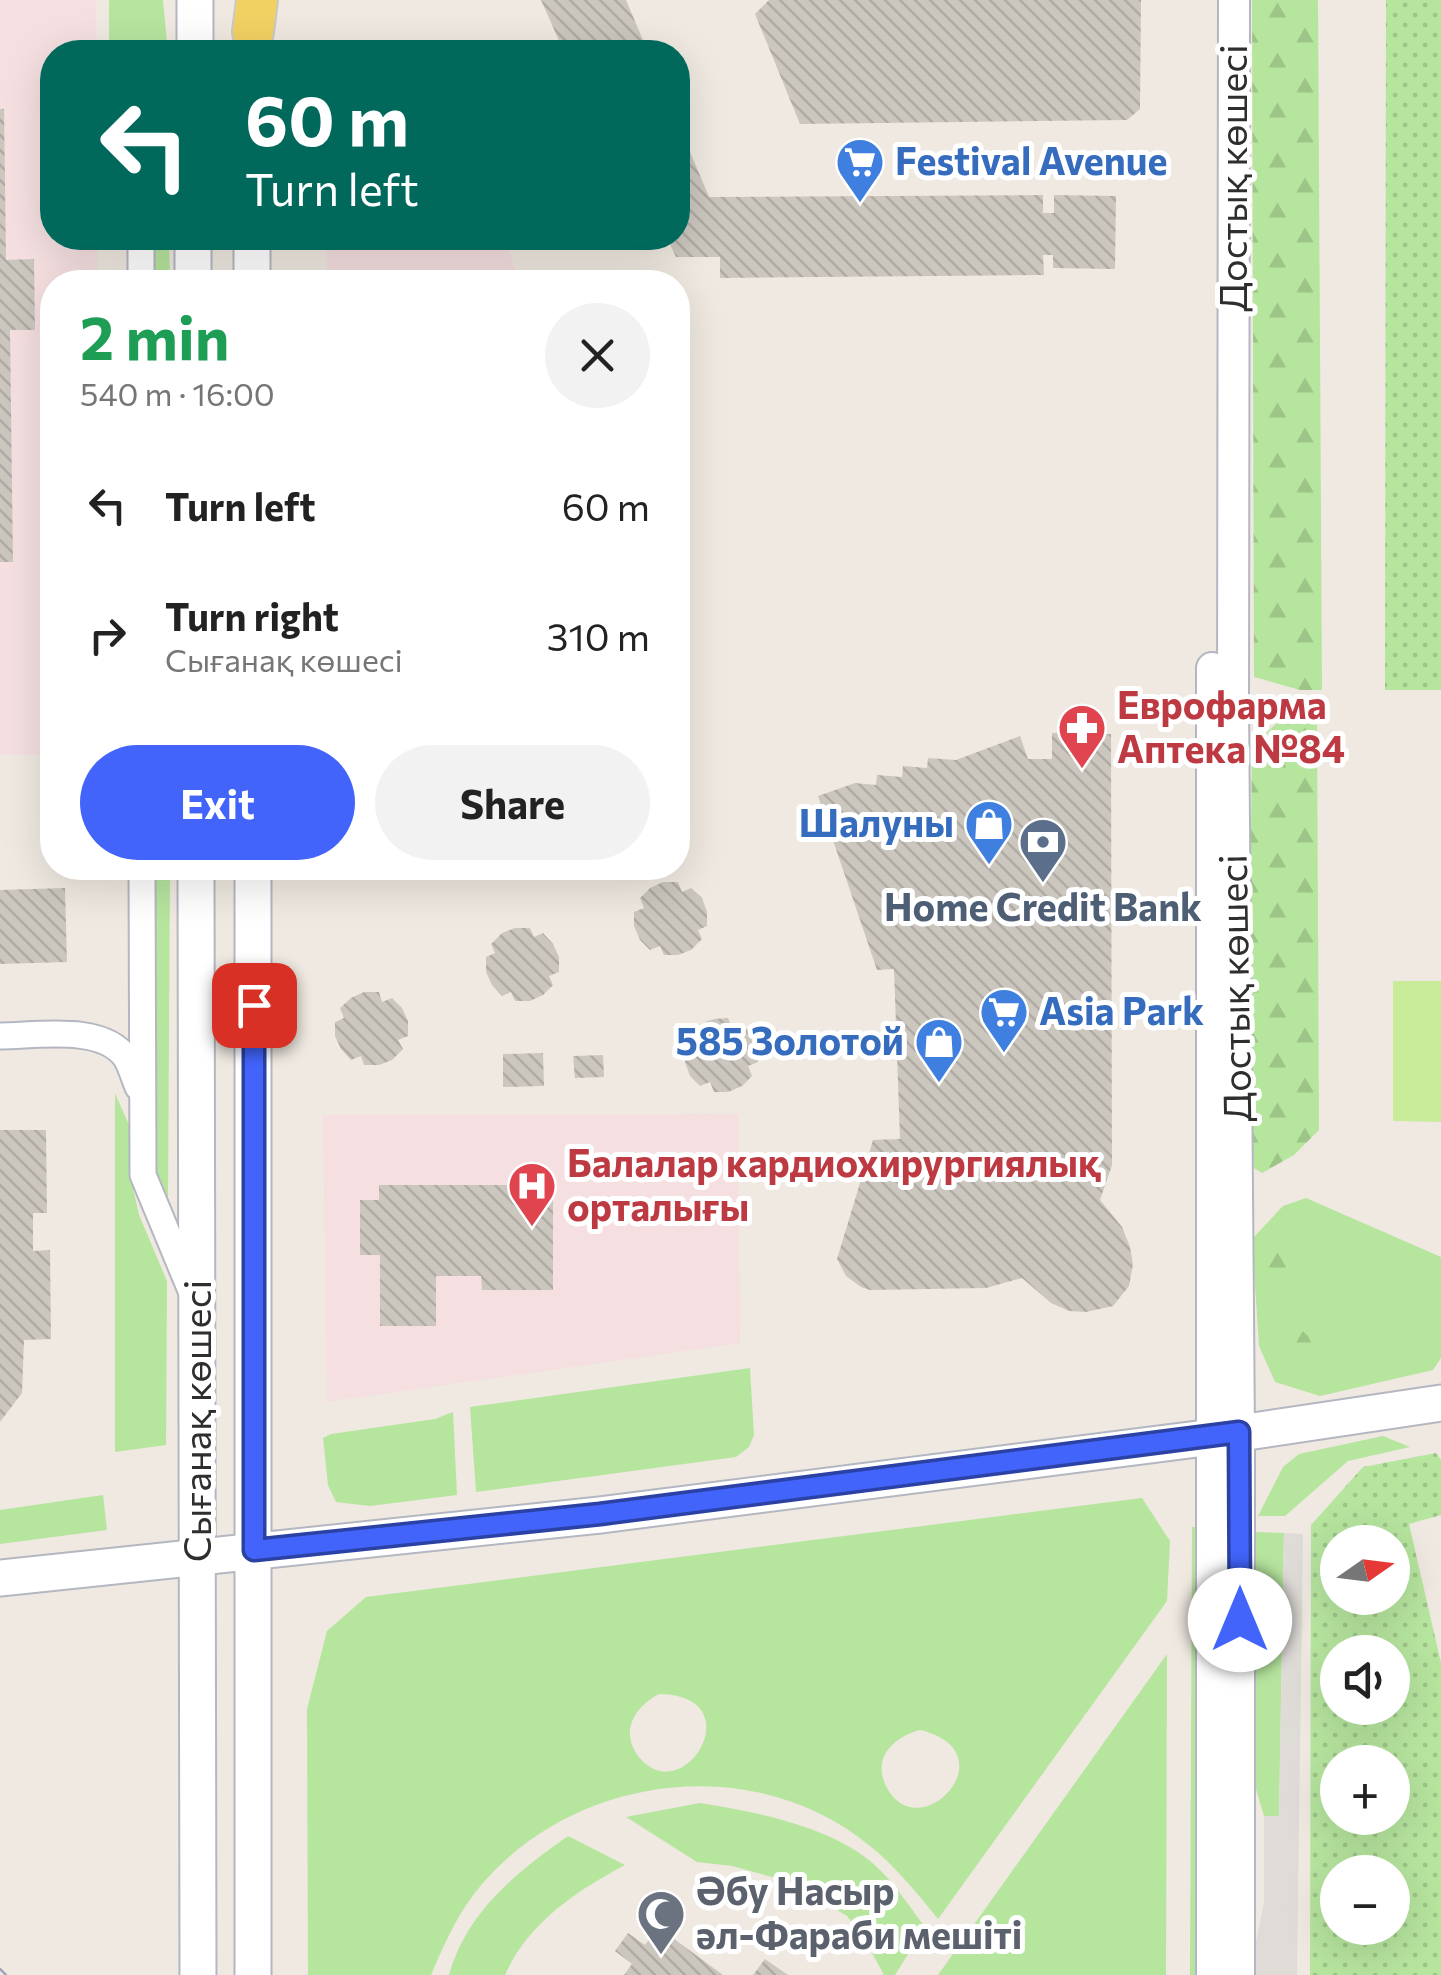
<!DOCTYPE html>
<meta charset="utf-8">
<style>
body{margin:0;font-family:Commissioner,sans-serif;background:#f2f2f2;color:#222;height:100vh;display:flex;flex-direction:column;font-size:38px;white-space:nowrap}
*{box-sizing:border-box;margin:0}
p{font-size:32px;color:#767676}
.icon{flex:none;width:55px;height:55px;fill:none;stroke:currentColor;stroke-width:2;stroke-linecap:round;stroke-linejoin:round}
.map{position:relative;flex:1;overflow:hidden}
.panel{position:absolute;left:40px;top:270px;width:650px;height:610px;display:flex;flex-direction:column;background:#fff;border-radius:40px;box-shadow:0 10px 40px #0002}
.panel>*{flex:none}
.guide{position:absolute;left:40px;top:40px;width:650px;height:210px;border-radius:40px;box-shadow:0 10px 40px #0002;background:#00695c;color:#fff;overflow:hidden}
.needle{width:65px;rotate:76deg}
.controls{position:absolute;left:1320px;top:1525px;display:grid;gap:20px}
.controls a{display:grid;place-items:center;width:90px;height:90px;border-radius:50%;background:#fff;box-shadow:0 10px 40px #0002;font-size:50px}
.pin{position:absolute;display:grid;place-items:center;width:85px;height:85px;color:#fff;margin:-42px;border-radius:20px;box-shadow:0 5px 15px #0006}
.me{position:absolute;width:110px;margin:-55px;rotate:0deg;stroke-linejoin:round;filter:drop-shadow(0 0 8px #0008)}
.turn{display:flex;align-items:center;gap:35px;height:210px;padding:0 40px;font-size:45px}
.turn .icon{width:130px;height:130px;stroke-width:2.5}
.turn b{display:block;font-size:70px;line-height:85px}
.round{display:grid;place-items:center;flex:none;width:105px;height:105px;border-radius:52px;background:#f2f2f2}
.headline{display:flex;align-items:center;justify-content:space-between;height:170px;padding:0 40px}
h1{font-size:60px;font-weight:700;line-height:75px;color:#1e9e55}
.button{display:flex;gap:20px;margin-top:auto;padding:20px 40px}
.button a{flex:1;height:115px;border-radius:60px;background:#4264fb;color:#fff;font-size:40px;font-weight:700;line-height:115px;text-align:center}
.button a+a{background:#f2f2f2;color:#222}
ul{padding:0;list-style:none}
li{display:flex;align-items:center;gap:30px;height:130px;padding:0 40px}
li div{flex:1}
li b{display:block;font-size:38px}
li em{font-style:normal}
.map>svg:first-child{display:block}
.medical{fill:#f5dfe0}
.grass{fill:#b6e59e;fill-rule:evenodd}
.forest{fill:url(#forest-firs)}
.park{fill:url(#park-dots);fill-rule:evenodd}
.pitch{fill:#c9ec9a}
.plaza{fill:#dfdcd8}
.building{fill:url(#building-back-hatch)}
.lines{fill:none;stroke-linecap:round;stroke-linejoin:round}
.minor-casing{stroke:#b4b7c1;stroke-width:29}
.tertiary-casing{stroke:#b4b7c1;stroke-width:34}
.secondary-casing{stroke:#b4b7c1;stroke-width:39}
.primary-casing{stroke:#c9c9c9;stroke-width:44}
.minor{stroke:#fff;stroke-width:25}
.tertiary{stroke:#fff;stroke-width:30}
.secondary{stroke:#fff;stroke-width:35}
.primary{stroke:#f2d163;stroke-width:40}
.tram{stroke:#a3a6b8;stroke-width:2.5}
.route-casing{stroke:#2b41a3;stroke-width:25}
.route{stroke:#4264fb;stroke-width:18}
.labels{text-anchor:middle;stroke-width:10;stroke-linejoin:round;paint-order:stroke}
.shop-label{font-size:38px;font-weight:bold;fill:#366cbe;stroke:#fff;text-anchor:start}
.street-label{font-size:38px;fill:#2e2e2e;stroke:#fff}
.health-label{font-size:38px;font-weight:bold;fill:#be3a42;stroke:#fff;text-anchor:start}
.service-label{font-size:38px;font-weight:bold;fill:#4e5e75;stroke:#fff}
.worship-label{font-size:38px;font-weight:bold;fill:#5b616d;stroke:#fff;text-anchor:start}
</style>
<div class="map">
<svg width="1441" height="1975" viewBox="0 0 1441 1975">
<defs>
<pattern id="forest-firs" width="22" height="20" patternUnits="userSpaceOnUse" patternTransform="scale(2.5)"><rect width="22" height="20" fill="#b6e59e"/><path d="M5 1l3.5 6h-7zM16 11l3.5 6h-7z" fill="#9dc588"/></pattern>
<pattern id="park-dots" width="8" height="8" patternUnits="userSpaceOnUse" patternTransform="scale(2.5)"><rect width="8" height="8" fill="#b6e59e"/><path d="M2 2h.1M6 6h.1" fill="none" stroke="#9dc588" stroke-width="1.8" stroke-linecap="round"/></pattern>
<pattern id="building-back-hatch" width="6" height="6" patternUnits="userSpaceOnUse" patternTransform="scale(2.5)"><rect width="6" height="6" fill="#cbc7bf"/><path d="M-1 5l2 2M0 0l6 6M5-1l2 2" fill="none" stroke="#afaba4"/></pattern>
</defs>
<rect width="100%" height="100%" fill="#efe9e1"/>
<!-- medical -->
<g class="medical">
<path d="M0,0H96V52H52V238H97V282H52V755H0Z"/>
<path d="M327,238H504L520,282H327Z"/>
<path d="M738,1114L740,1343L327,1402L323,1115Z"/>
</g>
<!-- grass -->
<g class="grass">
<path d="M109,0H163L168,52H109Z"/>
<path d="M150,868H170L168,1200L150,1158Z"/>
<path d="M115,1093L129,1125L130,1174L139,1215L167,1281L166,1445L115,1452Z"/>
<path d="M1306,1198L1441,1257V1358L1433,1370L1320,1396L1275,1382L1259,1346L1252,1239L1283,1206Z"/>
<path d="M750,1368L754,1435L749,1447L736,1457L476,1492L470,1407Z"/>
<path d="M453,1412L457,1495L370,1506L336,1502L328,1485L323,1438L331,1434L435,1419Z"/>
<path d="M1383,1436L1410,1447L1348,1461L1285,1516H1258L1283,1467L1299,1454Z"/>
<path d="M103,1495L107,1530L0,1544V1510Z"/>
<path d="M1142,1498L1170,1541L1167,1601L938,1919C917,1893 896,1867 870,1846C752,1748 566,1775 474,1894C455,1919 443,1947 431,1975H308L307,1709L327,1631L366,1597ZM659,1694C754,1695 684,1812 639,1757C619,1731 635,1707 659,1694ZM920,1730C1012,1752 918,1851 886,1786C872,1757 894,1737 920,1730Z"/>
<path d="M1192,1527H1200L1205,1975H1190Z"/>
<path d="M1255,1532L1284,1533L1279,1817L1264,1816L1253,1779Z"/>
<path d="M1167,1654L1166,1975H938Z"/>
<path d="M700,1803C757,1812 840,1828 881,1871C898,1888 911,1909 925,1927L895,1975H884L864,1938L847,1916L822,1901L779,1879L732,1866L697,1862L626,1817Z"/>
<path d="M568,1836L625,1865C576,1891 528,1923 505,1975H449C467,1911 516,1873 568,1836Z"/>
</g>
<!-- forest -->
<g class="forest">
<path d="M1252,0H1318L1322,690H1300L1254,677Z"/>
<path d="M153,238H169L170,282H153Z"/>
<path d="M1279,721H1317L1319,1130L1294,1155L1262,1173L1247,1164L1252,746Z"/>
<path d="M1290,1216L1295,1301L1272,1304L1266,1240Z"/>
<path d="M1297,1326L1308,1336L1315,1350L1287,1365L1281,1328Z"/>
</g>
<!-- park -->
<g class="park">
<path d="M1386,0H1441V690H1385Z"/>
<path d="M1436,1453L1441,1460V1515L1409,1524L1441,1663V1975H1310L1311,1525L1363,1467ZM1338,1542H1392V1598H1338ZM1338,1652H1392V1708H1338ZM1338,1762H1392V1818H1338ZM1338,1872H1392V1928H1338Z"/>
</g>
<!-- pitch -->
<path class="pitch" d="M1393,981H1441V1122L1393,1121Z"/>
<!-- plaza -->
<path class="plaza" d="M1284,1533L1303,1534L1297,1975H1253L1254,1951L1264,1903V1816H1279Z"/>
<!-- building -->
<g class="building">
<path d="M541,0H626L648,52H564Z"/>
<path d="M769,0H1141L1140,109L1127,120L800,124L755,14Z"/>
<path d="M0,109H4L6,260L34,259L35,330H10L13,562H0Z"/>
<path d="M678,123L709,197L1043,195V213H1054V195L1116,196L1115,269L1053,268V255H1043L1044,275L720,278V257H676L667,238H678Z"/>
<path d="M1052,733L1111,734L1112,1165L1100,1200L1122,1227L1130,1247L1133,1264L1129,1286L1113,1306L1086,1312L1069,1311L1051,1303L1022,1278L986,1288L870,1290L861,1287L846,1276L837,1259L873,1140L900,1139L894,969L877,970L818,796L855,783L876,785L877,775L902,777L903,766L927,768L928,758L956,760L1020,736L1028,759H1052Z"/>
<path d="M663,882H678L682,892L691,888L702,898L707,912V926L698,930L702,939L691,950L678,955H664L660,946L650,950L640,940L634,926V912L644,908L640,898L650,888Z"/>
<path d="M65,888L67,962L0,964V890Z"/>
<path d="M515,928H530L534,937L543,933L553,944L559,957V972L549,976L553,985L543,995L530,1001H515L511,992L502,996L492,985L486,972V957L495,953L491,944L502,933Z"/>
<path d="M364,992H379L382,1002L392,998L402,1008L408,1021V1036L398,1040L403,1049L392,1060L379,1065H364L361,1056L351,1060L341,1049L335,1036V1022L344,1018L340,1008L351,998Z"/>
<path d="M728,1018L732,1028L742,1024L752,1034L758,1048V1062L748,1066L752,1076L742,1086L728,1092H714L710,1082L700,1086L690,1076L685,1062V1048L694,1044L690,1035L700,1024L714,1019Z"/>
<path d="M543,1053L544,1086L503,1087V1054Z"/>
<path d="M603,1055L604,1077L575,1078L573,1056Z"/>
<path d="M0,1130H46L47,1213H33V1251L50,1250L51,1339L24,1340L22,1393L0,1422Z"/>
<path d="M379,1185H553V1290H482L481,1276H436V1326H380V1255H360V1200H379Z"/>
<path d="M658,1927L723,1975H624L632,1964L615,1951L628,1933L645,1945Z"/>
<path d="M765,1959L788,1975H753Z"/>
</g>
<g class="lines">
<!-- minor casing -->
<g class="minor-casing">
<g id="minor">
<path d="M141,238V282"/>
<path d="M142,868L143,1175L192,1293"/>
<path d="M0,1036C37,1036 103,1024 126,1058C131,1066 134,1078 138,1087"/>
</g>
</g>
<!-- tertiary casing -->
<g class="tertiary-casing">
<g id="tertiary">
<path d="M1234,0L1233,704L1239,1433V1975"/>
<path d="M1212,1975V668"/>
</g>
</g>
<!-- secondary casing -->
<g class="secondary-casing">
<g id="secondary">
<path d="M195,52V0"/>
<path d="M193,282V238"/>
<path d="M252,282V238"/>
<path d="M196,868L198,1975"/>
<path d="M253,868V1975"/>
<path d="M0,1578L600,1515L1213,1437L1441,1403"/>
</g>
</g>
<!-- primary casing -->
<g class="primary-casing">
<path id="primary" d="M253,32L257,0"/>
</g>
<!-- minor -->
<use href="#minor" class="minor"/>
<!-- tertiary -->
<use href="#tertiary" class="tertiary"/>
<!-- secondary -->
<use href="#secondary" class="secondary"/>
<!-- primary -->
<use href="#primary" class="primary"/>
<!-- tram -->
<path class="tram" d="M0,1969L6,1975"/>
</g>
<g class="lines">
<!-- route casing -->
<g class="route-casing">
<path id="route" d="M254,1005V1550L600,1514L1239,1432L1240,1620"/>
</g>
<!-- route -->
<use href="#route" class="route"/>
</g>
<!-- icons -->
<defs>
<g id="supermarket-pin" transform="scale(2.5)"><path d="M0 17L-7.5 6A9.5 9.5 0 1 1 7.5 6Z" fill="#3f7fe0" stroke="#fff"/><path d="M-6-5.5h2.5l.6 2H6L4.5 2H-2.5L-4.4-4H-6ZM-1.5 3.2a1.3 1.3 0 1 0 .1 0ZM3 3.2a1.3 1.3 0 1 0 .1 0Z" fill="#fff"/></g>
<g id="pharmacy-pin" transform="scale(2.5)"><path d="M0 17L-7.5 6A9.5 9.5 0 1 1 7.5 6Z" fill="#e0444e" stroke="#fff"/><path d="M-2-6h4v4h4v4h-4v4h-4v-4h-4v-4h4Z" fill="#fff"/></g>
<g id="shop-pin" transform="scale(2.5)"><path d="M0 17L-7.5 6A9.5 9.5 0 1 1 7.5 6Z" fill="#3f7fe0" stroke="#fff"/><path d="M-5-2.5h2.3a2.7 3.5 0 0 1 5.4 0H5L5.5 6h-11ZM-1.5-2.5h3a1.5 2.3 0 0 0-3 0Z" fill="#fff"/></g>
<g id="bank-pin" transform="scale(2.5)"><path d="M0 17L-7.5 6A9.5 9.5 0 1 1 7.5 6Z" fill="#5c6f8a" stroke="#fff"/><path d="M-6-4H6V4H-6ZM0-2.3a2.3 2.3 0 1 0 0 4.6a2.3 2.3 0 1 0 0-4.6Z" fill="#fff"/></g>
<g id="hospital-pin" transform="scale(2.5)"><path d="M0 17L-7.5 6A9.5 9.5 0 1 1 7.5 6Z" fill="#e0444e" stroke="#fff"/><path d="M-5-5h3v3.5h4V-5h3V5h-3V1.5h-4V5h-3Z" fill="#fff"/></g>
<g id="mosque-pin" transform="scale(2.5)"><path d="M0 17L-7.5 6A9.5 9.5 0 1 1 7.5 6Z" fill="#6b7280" stroke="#fff"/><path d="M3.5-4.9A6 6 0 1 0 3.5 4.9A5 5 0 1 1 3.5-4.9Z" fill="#fff"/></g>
</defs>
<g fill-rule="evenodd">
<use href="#supermarket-pin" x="860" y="162"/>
<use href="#pharmacy-pin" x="1082" y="728"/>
<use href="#shop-pin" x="989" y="824"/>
<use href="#bank-pin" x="1043" y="842"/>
<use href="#supermarket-pin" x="1004" y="1012"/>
<use href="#shop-pin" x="939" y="1042"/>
<use href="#hospital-pin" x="532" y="1186"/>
<use href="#mosque-pin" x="661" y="1914"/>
</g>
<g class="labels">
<!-- shop labels -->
<g class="shop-label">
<text x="895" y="175">Festival Avenue</text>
<text x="954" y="837" text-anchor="end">Шалуны</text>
<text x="1039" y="1025">Asia Park</text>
<text x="904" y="1055" text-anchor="end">585 Золотой</text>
</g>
<!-- street labels -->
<g class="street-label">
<text transform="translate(1234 178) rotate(-90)" y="13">Достық көшесі</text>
<text transform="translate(1236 988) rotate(-91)" y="13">Достық көшесі</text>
<text transform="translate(198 1421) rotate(-90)" y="13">Сығанақ көшесі</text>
</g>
<!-- health labels -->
<g class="health-label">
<text x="1117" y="719">Еврофарма<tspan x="1117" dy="44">Аптека №84</tspan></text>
<text x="567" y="1177">Балалар кардиохирургиялық<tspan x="567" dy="44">орталығы</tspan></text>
</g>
<!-- service labels -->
<g class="service-label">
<text x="1043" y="921">Home Credit Bank</text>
</g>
<!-- worship labels -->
<g class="worship-label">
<text x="696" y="1905">Әбу Насыр<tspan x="696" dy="44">әл-Фараби мешіті</tspan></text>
</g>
</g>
</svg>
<div class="controls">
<a><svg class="needle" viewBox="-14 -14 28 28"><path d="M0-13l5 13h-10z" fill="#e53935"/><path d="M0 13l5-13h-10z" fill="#767676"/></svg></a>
<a><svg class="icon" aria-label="sound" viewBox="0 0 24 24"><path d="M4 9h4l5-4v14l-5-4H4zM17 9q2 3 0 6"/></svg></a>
<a>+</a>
<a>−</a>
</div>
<div class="pin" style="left:254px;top:1005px;background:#d93025"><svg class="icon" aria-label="arrive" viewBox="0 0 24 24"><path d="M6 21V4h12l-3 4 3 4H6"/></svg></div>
<svg class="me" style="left:1240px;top:1620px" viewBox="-20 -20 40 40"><circle r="19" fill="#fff"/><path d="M0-13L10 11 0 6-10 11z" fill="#4264fb"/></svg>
<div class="guide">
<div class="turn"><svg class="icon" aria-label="left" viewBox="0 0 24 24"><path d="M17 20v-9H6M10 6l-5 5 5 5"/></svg><div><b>60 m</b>Turn left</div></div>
</div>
<section class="panel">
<div class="headline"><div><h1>2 min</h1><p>540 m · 16:00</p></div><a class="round"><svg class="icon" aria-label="close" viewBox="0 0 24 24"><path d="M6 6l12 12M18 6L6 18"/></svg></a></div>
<ul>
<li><svg class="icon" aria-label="left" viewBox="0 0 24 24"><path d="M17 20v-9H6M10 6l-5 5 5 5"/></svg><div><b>Turn left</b></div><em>60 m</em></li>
<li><svg class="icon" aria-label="right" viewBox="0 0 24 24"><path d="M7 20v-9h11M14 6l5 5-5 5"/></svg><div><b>Turn right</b><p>Сығанақ көшесі</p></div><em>310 m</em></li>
</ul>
<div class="button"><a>Exit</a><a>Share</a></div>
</section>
</div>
